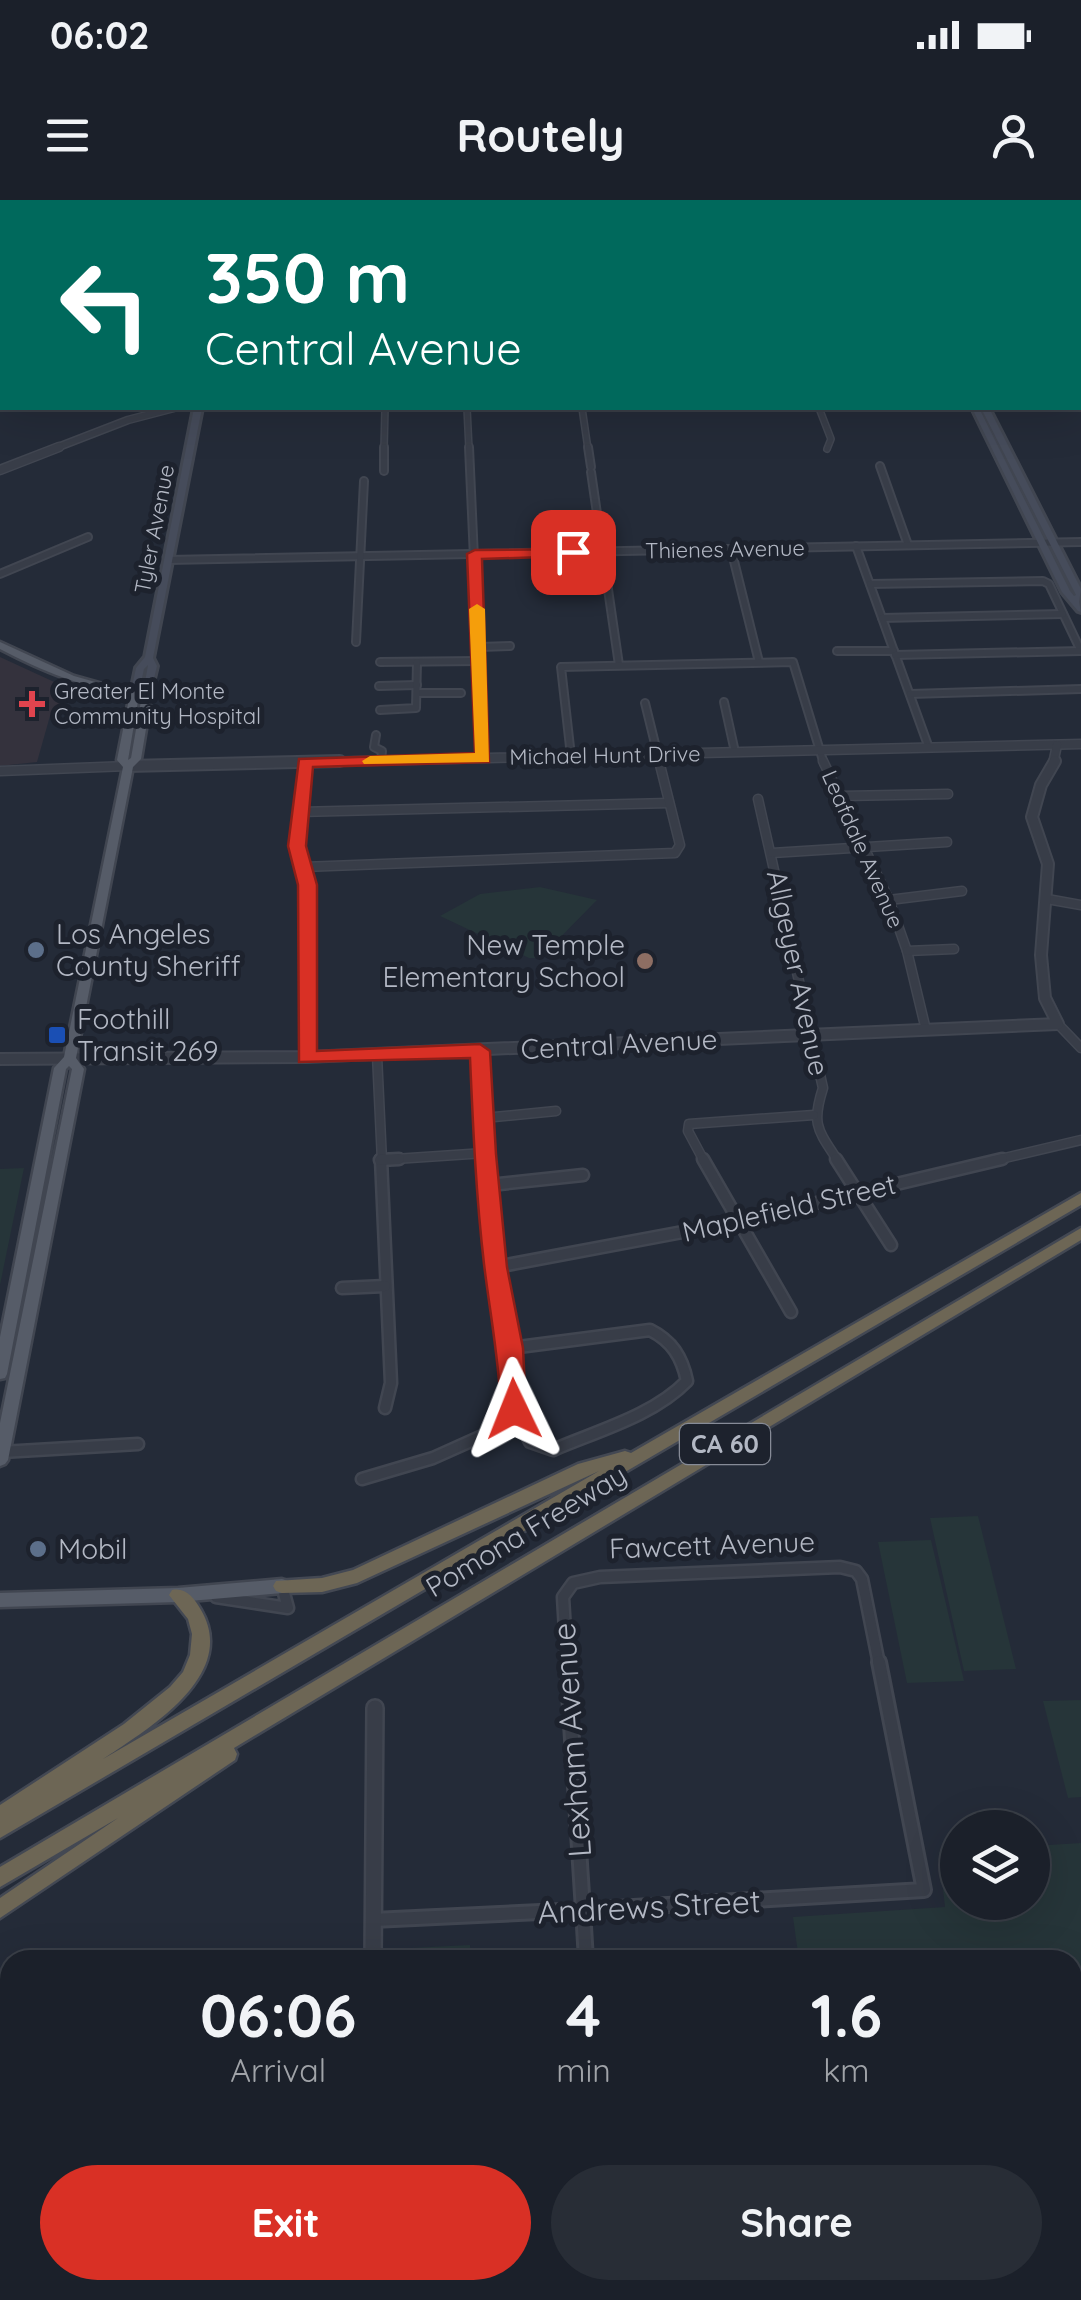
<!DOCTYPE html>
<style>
body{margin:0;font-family:Quicksand,sans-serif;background:#282d36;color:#f1f3f6;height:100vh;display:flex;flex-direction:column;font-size:38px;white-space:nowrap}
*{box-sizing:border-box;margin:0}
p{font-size:32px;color:#a0a3a8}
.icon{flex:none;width:55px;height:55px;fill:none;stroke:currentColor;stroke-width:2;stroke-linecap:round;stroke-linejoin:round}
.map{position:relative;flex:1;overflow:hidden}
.panel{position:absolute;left:0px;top:1750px;width:1082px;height:350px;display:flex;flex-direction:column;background:#1b202a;border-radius:30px 30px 0 0;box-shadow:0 10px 40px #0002,0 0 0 2px #393e47}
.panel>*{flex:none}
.top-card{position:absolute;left:0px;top:0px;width:1082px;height:210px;box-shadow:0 10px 40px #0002,0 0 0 2px #393e47;background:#00695c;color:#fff;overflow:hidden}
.tools{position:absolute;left:940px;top:1610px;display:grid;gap:20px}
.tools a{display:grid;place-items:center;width:110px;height:110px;border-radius:50%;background:#1b202a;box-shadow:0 10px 40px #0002,0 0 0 2px #393e47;font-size:50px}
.pin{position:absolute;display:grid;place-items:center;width:85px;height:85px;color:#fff;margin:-42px;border-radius:20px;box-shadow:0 5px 15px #0006}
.me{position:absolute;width:110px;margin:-55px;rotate:358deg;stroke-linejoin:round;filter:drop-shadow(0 0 8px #0008)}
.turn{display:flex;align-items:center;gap:35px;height:210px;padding:0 40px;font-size:45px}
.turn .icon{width:130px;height:130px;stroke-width:2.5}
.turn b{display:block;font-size:70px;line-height:85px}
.eta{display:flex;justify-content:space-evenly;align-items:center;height:170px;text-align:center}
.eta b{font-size:60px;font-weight:800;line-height:70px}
.primary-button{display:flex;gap:20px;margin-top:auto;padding:20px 40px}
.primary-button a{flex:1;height:115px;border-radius:60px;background:#d93025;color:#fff;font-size:40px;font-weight:800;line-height:115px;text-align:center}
.primary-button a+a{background:#282d36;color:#f1f3f6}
.status{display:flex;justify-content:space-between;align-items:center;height:70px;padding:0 50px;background:#1b202a;direction:ltr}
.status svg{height:28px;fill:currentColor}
header{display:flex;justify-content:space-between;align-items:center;height:130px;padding:0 40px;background:#1b202a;font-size:45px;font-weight:800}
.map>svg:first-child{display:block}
.medical{fill:#34323d}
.green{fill:#263539}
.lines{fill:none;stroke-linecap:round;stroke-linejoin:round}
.minor-far4-casing{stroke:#414651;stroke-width:8}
.minor-far3-casing{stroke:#414651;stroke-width:10}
.minor-far2-casing{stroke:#414651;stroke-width:11}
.minor-far1-casing{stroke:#414651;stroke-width:15}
.minor-casing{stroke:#414651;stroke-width:18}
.tertiary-far3-casing{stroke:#414651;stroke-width:9}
.tertiary-far2-casing{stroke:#414651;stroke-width:11}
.tertiary-far1-casing{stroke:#414651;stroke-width:14}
.tertiary-casing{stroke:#414651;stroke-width:20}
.secondary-casing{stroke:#414651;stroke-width:6}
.primary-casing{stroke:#414651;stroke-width:5}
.motorway-casing{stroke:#434853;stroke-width:5}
.minor-far4{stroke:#383d48;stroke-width:5}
.minor-far3{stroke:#383d48;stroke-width:6}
.minor-far2{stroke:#383d48;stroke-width:8}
.minor-far1{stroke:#383d48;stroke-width:10}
.minor{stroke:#383d48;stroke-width:12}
.tertiary-far3{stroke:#383d48;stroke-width:6}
.tertiary-far2{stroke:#383d48;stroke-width:8}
.tertiary-far1{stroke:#383d48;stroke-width:10}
.tertiary{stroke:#383d48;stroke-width:15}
.secondary{fill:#464c5b;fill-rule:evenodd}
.primary{fill:#565c68;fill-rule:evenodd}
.motorway{fill:#6d6655;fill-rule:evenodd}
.route{fill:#d93025;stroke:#8d1f18;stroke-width:2.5}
.slow{fill:#f59e0b}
.health-dot{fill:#e0444e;stroke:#1d222d;stroke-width:4}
.service-dot{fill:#5c6f8a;stroke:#1d222d;stroke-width:4}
.education-dot{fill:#8d6e63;stroke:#1d222d;stroke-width:4}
.transit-dot{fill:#1a4fb4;stroke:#1d222d;stroke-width:4}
.labels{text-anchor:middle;stroke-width:10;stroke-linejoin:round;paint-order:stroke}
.far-street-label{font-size:22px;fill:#b3b8c4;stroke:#1d222d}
.far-poi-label{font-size:22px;fill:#b3b8c4;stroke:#1d222d;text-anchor:start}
.shield{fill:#1d222d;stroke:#868b97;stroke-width:2.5}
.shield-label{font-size:25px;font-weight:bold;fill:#b3b8c4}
.poi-label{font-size:28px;fill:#b3b8c4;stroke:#1d222d;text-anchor:start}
.street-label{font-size:28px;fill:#b3b8c4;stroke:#1d222d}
.near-street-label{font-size:32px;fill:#b3b8c4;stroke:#1d222d}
</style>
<div class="status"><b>06:02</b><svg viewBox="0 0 49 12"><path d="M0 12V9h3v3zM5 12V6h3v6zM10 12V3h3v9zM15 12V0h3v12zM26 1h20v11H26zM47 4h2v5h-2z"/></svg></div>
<header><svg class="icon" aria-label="menu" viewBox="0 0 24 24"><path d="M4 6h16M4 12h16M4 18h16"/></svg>Routely<svg class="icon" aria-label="person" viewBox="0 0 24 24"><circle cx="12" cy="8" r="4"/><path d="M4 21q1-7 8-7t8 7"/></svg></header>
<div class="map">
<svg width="1081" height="2100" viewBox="0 0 1081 2100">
<rect width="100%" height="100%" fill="#242b38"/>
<!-- medical -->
<path class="medical" d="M0,457L76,492L50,516L37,562L0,566Z"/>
<!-- green -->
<g class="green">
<path d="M540,687L597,700L540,758H529L440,716L480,694Z"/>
<path d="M24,968L0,1085V969Z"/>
<path d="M978,1316L1016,1469L964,1471L930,1318Z"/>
<path d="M931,1340L964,1481L907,1483L878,1342Z"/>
<path d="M1081,1500V1597L1068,1598L1043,1501Z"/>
<path d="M1081,1643V1836L1073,1835L1072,1760H799L793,1717L945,1707L939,1652L957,1651L958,1702H1032L1033,1646Z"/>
<path d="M470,1745L471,1760H391V1749Z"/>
<rect x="1073" y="1880" width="8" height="149"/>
<path d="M1073,2036L1081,2041V2100H388V2090H1072Z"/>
</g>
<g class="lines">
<!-- minor-far4 casing -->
<g class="minor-far4-casing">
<g id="minor-far4">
<path d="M120,2L128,0"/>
<path d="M379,2L458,1"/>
<path d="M467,208L469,249"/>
<path d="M582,208L588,249"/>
<path d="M819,208L831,239L827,249"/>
<path d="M384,249L385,208"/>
</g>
</g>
<!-- minor-far3 casing -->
<g class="minor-far3-casing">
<g id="minor-far3">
<path d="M469,247L483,558"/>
<path d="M588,247L591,267"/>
<path d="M880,266L908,345"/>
<path d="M384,271V247"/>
<path d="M591,272L619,465"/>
<path d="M558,323L598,322"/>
<path d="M541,335L543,353"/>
<path d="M856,346L929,548"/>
<path d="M731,349L759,462"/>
<path d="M168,360L1081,342"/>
<path d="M0,374L88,337"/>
<path d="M870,384L1043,381L1049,384L1081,451"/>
<path d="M882,418L1063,414"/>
<path d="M356,442L364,281"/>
<path d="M479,447L510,446"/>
<path d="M837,451H894"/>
<path d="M895,455L1081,451"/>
<path d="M380,462L479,461"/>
<path d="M379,486L417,485"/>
<path d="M417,493H461"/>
<path d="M910,494L1081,489"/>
<path d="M724,502L735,552"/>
<path d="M645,503L660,564"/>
<path d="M380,510L416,508L417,462"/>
<path d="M376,535L374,547L382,551L381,561"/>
<path d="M571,556L561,467L793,462L824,564"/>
</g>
</g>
<!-- minor-far2 casing -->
<g class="minor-far2-casing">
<g id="minor-far2">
<path d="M823,561L889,700L907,751L926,830"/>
<path d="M305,562L297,646L308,685L306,857"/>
<path d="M0,571L128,566"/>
<path d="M842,596L948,594"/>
<path d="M758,599L823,888C811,925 818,930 838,961"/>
<path d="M298,612L669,603"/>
<path d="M772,653L947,642"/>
<path d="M303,667L675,653L680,645L659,561"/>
<path d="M1047,699L1081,705"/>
<path d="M889,700L962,691"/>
<path d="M907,751L954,749"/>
<path d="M1058,824L1081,848"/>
<path d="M480,851L486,961"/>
<path d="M377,855L382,961"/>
<path d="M484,918L556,911"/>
<path d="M380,960L485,953"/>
<path d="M704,961L688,931L689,924L814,915"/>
<path d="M992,961L1081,940"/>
</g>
</g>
<!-- minor-far1 casing -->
<g class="minor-far1-casing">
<g id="minor-far1">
<path d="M381,959L391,1183L385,1208"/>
<path d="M486,959L496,1067L511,1148"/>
<path d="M703,959L791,1112"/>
<path d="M836,959L891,1045"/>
<path d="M380,960L399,959"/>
<path d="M490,985L583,975"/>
<path d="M496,1067L736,1022L1002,959"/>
<path d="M342,1088L385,1086"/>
<path d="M650,1130C672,1141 682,1157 687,1181C653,1216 597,1231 553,1250L530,1242L514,1209L511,1148Z"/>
<path d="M2,1252L138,1244"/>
<path d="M362,1279L433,1258L518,1220"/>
<path d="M216,1397L288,1408L282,1386"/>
<path d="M567,1464L563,1397L573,1383L600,1377L840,1367L856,1371L862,1379L879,1464"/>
</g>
</g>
<!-- minor casing -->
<g class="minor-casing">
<g id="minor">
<path d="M567,1462L583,1710"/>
<path d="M583,1710L586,1760"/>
<path d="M583,1710L924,1690L879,1462"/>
<path d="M373,1720L583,1710"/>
</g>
</g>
<!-- tertiary-far3 casing -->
<g class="tertiary-far3-casing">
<g id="tertiary-far3">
<path d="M252,2L259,0"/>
<path d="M53,249L128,220L174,208"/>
</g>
</g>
<!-- tertiary-far2 casing -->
<g class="tertiary-far2-casing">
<g id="tertiary-far2">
<path d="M0,270L59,247"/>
<path d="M231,564L1081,544"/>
<path d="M1053,564L1057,545"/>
</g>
</g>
<!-- tertiary-far1 casing -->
<g class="tertiary-far1-casing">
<g id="tertiary-far1">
<path d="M128,566L340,561"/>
<path d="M0,859L306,857L1058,824L1045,798L1041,755L1048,664L1032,617L1041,585L1055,561"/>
</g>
</g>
<!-- tertiary casing -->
<g class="tertiary-casing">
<g id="tertiary">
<path d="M373,1760L375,1508"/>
<path d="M370,2090V2100"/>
</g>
</g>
<!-- secondary casing -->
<g class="secondary-casing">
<g id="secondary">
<path d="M876,0H882L883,2H877Z"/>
<path d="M0,68L2,69V73L0,72Z"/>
<path d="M194,208H202L153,458L157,466L150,495L143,493L148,465L144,469L139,492L135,495L131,492L136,468L145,457Z"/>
<path d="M972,208H979L1070,391L1074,396L1076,395L981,208H989L1081,389L1079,402L1081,412L1078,411L1062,392Z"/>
</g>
</g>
<!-- primary casing -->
<g class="primary-casing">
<g id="primary">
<path d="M0,442L74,476L106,485L147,490L152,493L141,559L133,567L76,858L84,869L8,1260L5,1264L0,1266V1223L72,869L69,866L66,869L7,1174L5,1178L0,1179V1137L54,868L64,857L123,567L117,560L130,494C83,488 42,471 0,449ZM139,495H142L131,558L128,560Z"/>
<path d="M282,1379L288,1381L290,1386L288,1391L282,1393L178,1402L0,1407V1393L178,1388Z"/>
</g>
</g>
<!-- motorway casing -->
<g class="motorway-casing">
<g id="motorway">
<path d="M1081,993V1005L0,1638V1605L124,1524L170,1487L183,1472L190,1455L192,1434L188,1419L169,1395L172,1390C186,1387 194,1398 201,1410C239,1475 148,1529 103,1559L599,1271L357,1383L322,1392L282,1393L276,1391L273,1386L276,1381L322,1378L353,1370L578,1264L625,1251L631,1253Z"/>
<path d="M1081,1028V1040L234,1548L237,1554L235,1560L0,1718V1698L118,1618L0,1687V1667Z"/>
</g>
</g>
<!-- minor-far4 -->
<use href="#minor-far4" class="minor-far4"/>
<!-- minor-far3 -->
<use href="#minor-far3" class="minor-far3"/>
<!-- minor-far2 -->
<use href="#minor-far2" class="minor-far2"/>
<!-- minor-far1 -->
<use href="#minor-far1" class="minor-far1"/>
<!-- minor -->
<use href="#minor" class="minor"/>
<!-- tertiary-far3 -->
<use href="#tertiary-far3" class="tertiary-far3"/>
<!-- tertiary-far2 -->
<use href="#tertiary-far2" class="tertiary-far2"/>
<!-- tertiary-far1 -->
<use href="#tertiary-far1" class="tertiary-far1"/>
<!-- tertiary -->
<use href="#tertiary" class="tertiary"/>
<!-- secondary -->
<use href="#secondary" class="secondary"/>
<!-- primary -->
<use href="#primary" class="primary"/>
<!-- motorway -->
<use href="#motorway" class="motorway"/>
</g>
<!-- route -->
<path class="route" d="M578,349L580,352L573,356L482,359L489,562L313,567L306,646L317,685V851L480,844L490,851L496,954L507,1067L523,1148L526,1209L522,1215H505L501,1209C499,1159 490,1114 484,1064C476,996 473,927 470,858L299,862L298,685L288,646L299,559L475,553L467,354L475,350Z"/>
<!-- slow -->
<path class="slow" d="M477,404L485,409L489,562L364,564L362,561L370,556L475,553L469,409Z"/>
<!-- markers -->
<path class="health-dot" d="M27 489h10v10h10v10h-10v10h-10v-10h-10v-10h10z"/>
<g class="service-dot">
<circle cx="36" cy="750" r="10"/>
<circle cx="38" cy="1349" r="10"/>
</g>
<circle class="education-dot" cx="645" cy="761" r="10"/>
<rect class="transit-dot" x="47" y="825" width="20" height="20" rx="5"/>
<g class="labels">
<!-- far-street labels -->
<g class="far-street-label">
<text transform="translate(154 329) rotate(-79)" y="8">Tyler Avenue</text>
<text transform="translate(725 349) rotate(-1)" y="8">Thienes Avenue</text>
<text transform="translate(605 555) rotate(-1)" y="8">Michael Hunt Drive</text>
<text transform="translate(863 649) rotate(66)" y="8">Leafdale Avenue</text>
</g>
<!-- far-poi labels -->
<g class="far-poi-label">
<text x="54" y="499">Greater El Monte<tspan x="54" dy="25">Community Hospital</tspan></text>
</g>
<!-- shield labels -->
<rect class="shield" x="680" y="1224" width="90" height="40" rx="8"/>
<g class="shield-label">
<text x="725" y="1253">CA 60</text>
</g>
<!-- poi labels -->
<g class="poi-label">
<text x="56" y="744">Los Angeles<tspan x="56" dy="32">County Sheriff</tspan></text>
<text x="625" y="755" text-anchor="end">New Temple<tspan x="625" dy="32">Elementary School</tspan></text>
<text x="77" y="829">Foothill<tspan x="77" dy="32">Transit 269</tspan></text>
<text x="58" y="1359">Mobil</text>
</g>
<!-- street labels -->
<g class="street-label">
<text transform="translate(798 773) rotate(78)" y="10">Allgeyer Avenue</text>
<text transform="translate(619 844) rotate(-3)" y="10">Central Avenue</text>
<text transform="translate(789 1008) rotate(-13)" y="10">Maplefield Street</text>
<text transform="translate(526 1331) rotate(-31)" y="10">Pomona Freeway</text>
<text transform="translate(712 1345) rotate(-2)" y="10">Fawcett Avenue</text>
</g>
<!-- near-street labels -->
<g class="near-street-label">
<text transform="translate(572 1540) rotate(-94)" y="11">Lexham Avenue</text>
<text transform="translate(649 1707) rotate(-3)" y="11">Andrews Street</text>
</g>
</g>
</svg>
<div class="tools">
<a><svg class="icon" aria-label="layers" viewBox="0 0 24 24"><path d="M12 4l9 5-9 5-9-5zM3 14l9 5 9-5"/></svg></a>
</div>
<div class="pin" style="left:573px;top:352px;background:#d93025"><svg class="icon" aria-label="arrive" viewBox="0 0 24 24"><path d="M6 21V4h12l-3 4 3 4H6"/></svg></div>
<svg class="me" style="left:514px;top:1209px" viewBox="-20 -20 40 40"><path d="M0-17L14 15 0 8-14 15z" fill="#d93025" stroke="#fff" stroke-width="4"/></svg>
<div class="top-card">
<div class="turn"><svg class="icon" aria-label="left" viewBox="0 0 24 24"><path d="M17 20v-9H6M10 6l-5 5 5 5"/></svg><div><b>350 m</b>Central Avenue</div></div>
</div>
<section class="panel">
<div class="eta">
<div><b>06:06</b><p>Arrival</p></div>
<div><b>4</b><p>min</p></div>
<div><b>1.6</b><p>km</p></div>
</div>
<div class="primary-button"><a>Exit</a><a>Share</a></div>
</section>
</div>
